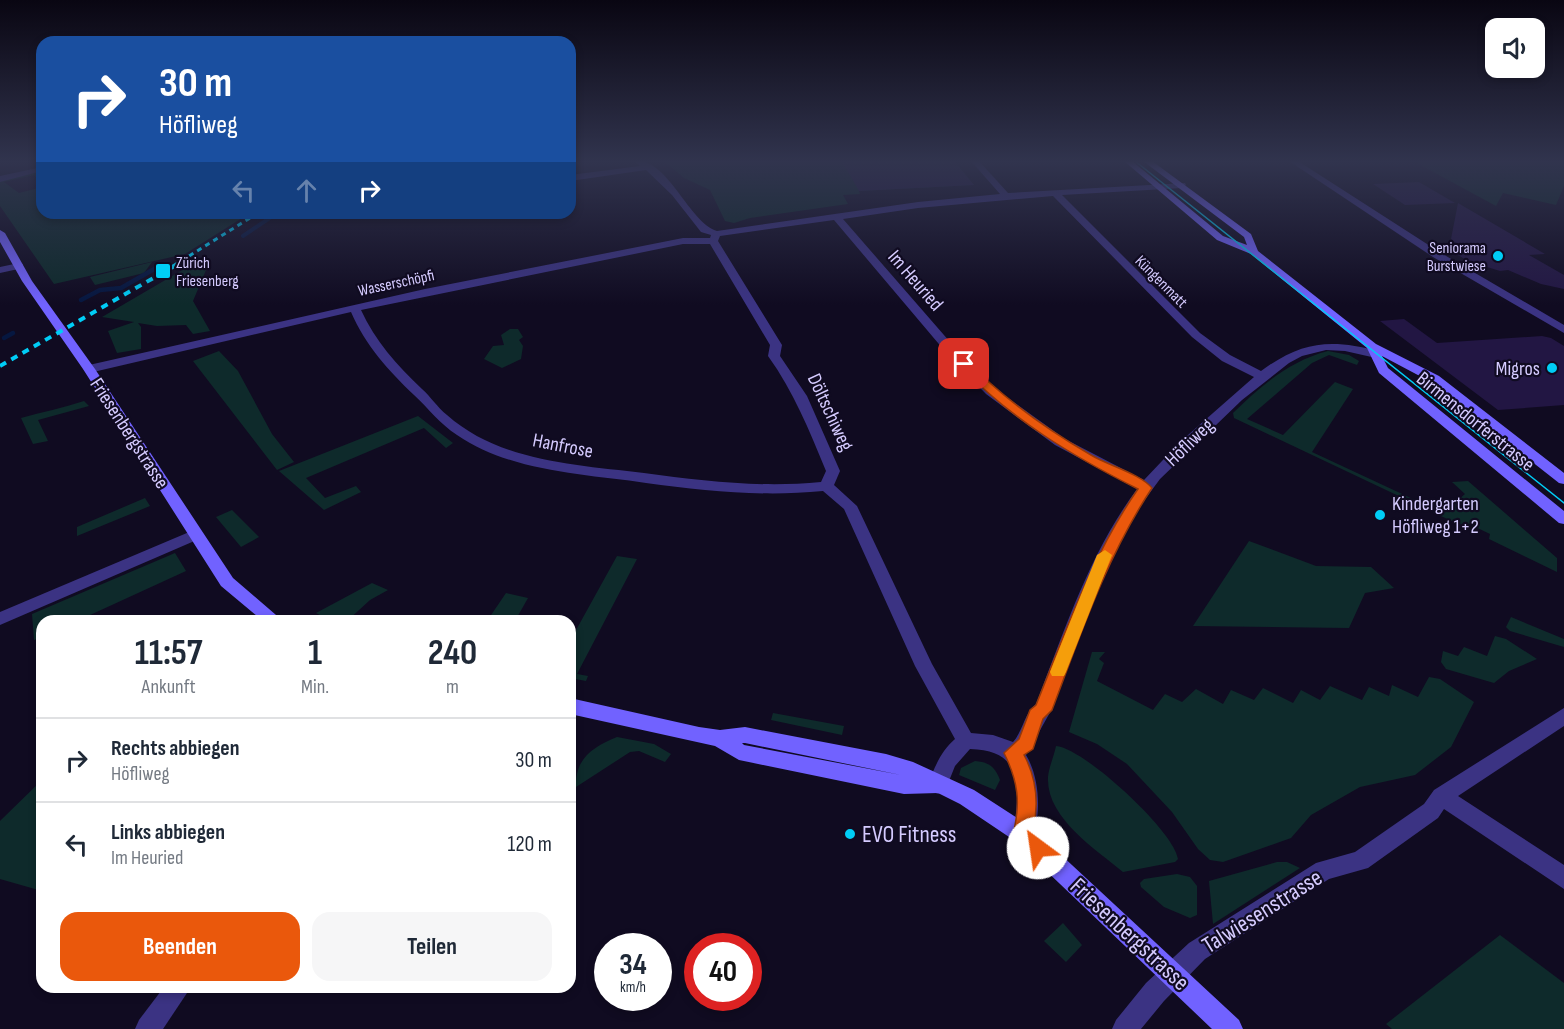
<!DOCTYPE html>
<html lang="de">
<meta charset="utf-8">
<style>
body{margin:0;font-family:"Sofia Sans Condensed",sans-serif;background:#f6f6f7;color:#1f2937;height:100vh;display:flex;flex-direction:column;font-size:22px;white-space:nowrap}
*{box-sizing:border-box;margin:0}
p{font-size:20px;color:#747a83}
.icon{flex:none;width:33px;height:33px;fill:none;stroke:currentColor;stroke-width:2;stroke-linecap:round;stroke-linejoin:round}
.map{position:relative;flex:1;overflow:hidden}
.sheet{position:absolute;left:36px;top:615px;width:540px;height:378px;display:flex;flex-direction:column;background:#fff;border-radius:18px;box-shadow:0 3px 9px #0003}
.sheet>*{flex:none}
.top-card{position:absolute;left:36px;top:36px;width:540px;height:183px;border-radius:18px;box-shadow:0 3px 9px #0003;background:#1a4fa0;color:#fff;overflow:hidden}
.buttons{position:absolute;left:1485px;top:18px;display:grid;gap:12px}
.buttons a{display:grid;place-items:center;width:60px;height:60px;border-radius:12px;background:#fff;box-shadow:0 3px 9px #0003;font-size:30px}
.speed{position:absolute;left:594px;top:933px;display:flex;gap:12px;font-size:30px;font-weight:700;text-align:center}
.speed>*{display:grid;place-content:center;width:78px;height:78px;border-radius:50%;background:#fff;box-shadow:0 3px 9px #0003;line-height:1}
.speed small{font-size:15px;font-weight:400}
.speed .limit{border:9px solid #d22;background:#fff;color:#111}
.pin{position:absolute;display:grid;place-items:center;width:51px;height:51px;color:#fff;margin:-26px;border-radius:12px;box-shadow:0 3px 9px #0006}
.me{position:absolute;width:66px;margin:-33px;rotate:329deg;stroke-linejoin:round;filter:drop-shadow(0 0 4px #0008)}
.turn{display:flex;align-items:center;gap:21px;height:126px;padding:0 24px;font-size:27px}
.turn .icon{width:78px;height:78px;stroke-width:2.5}
.turn b{display:block;font-size:42px;line-height:51px}
.lanes{display:flex;align-items:center;height:57px;padding:0 24px;background:#0003;justify-content:center;gap:30px;direction:ltr}
.lanes .off{opacity:.35}
.eta{display:flex;justify-content:space-evenly;align-items:center;height:102px;text-align:center}
.eta b{font-size:36px;font-weight:700;line-height:42px}
.primary-button{display:flex;gap:12px;margin-top:auto;padding:12px 24px}
.primary-button a{flex:1;height:69px;border-radius:18px;background:#ea580c;color:#fff;font-size:24px;font-weight:700;line-height:69px;text-align:center}
.primary-button a+a{background:#f6f6f7;color:#1f2937}
ul{padding:0;list-style:none}
li{display:flex;align-items:center;gap:18px;height:84px;padding:0 24px;border-top:2px solid #e0e1e3}
li div{flex:1}
li b{display:block;font-size:22px}
li em{font-style:normal}
.map>svg:first-child{display:block}
.green{fill:#0e2a2b}
.lines{fill:none;stroke-linecap:round;stroke-linejoin:round}
.stream-far1{stroke:#061740;stroke-width:4}
.stream{stroke:#061740;stroke-width:4.5}
.building{fill:#221643}
.street{fill:#3b3383;fill-rule:evenodd}
.secondary{fill:#7162ff;fill-rule:evenodd}
.tram{stroke:#00cdf6;stroke-width:1.5}
.rail-far1{stroke:#00cdf6;stroke-width:3;stroke-dasharray:5 4.5;stroke-linecap:butt}
.rail{stroke:#00cdf6;stroke-width:4;stroke-dasharray:7 6;stroke-linecap:butt}
.route{fill:#ea580c;stroke:#983908;stroke-width:1.5}
.slow{fill:#f59e0b}
.poi-dot{fill:#00cdf6;stroke:#100b21;stroke-width:2}
.labels{text-anchor:middle;stroke-width:4.5;stroke-linejoin:round;paint-order:stroke}
.far-poi-label{font-size:16px;fill:#d5cbff;stroke:#100b21;text-anchor:end}
.far-street-label{font-size:16px;fill:#d5cbff;stroke:#100b21}
.street-label{font-size:20px;fill:#d5cbff;stroke:#100b21}
.poi-label{font-size:20px;fill:#d5cbff;stroke:#100b21;text-anchor:end}
.near-poi-label{font-size:24px;fill:#d5cbff;stroke:#100b21;text-anchor:start}
.near-street-label{font-size:24px;fill:#d5cbff;stroke:#100b21}
</style>
<div class="map">
<svg width="1564" height="1029" viewBox="0 0 1564 1029">
<rect width="100%" height="100%" fill="#100b21"/>
<!-- green -->
<g class="green">
<path d="M664,161H954L974,185L859,191L860,194L843,195L848,204L750,218L734,223L725,221L710,190L684,178Z"/>
<path d="M1413,161L1564,162V186L1556,205L1503,193L1496,206Z"/>
<path d="M42,171V184L34,175L4,182L19,193L42,187V213H250L185,254L54,284L0,206V181Z"/>
<path d="M152,262L144,273L95,285L90,277Z"/>
<path d="M191,265L206,270L193,301L210,331L193,334L186,325L157,326L138,323L141,327V349L117,353L108,331L134,322L102,317Z"/>
<path d="M510,329H518L523,337L519,340L523,346L521,359L502,368L484,359L493,346L504,345L501,335Z"/>
<path d="M219,351L238,371L272,434L294,462L277,470L193,361Z"/>
<path d="M1328,351L1349,355L1359,361L1357,365L1329,355L1312,363L1247,419L1283,435L1335,382L1353,389L1312,452L1443,513L1465,494L1452,482L1468,481L1557,558V572L1489,539L1490,534L1465,522L1460,525L1234,418L1233,413C1261,386 1289,361 1328,351Z"/>
<path d="M84,401L89,406L38,420L48,441L33,444L21,418C42,412 63,408 84,401Z"/>
<path d="M418,416L453,443L446,448L424,428L306,478L325,498L356,486L361,492L324,510L279,471Z"/>
<path d="M145,498L150,506L77,536V527Z"/>
<path d="M232,510L259,537L241,547L216,517Z"/>
<path d="M1249,541L1316,566L1371,567L1394,588L1365,593L1349,628L1193,626Z"/>
<path d="M175,553L186,571L77,621H42V637L34,640L32,614Z"/>
<path d="M617,556L637,559L577,674L588,676L586,681L570,678V641Z"/>
<path d="M372,583L388,590L370,600L347,621H331L316,613Z"/>
<path d="M506,593L528,598L515,621H487Z"/>
<path d="M1511,617L1564,639V647L1510,631L1506,627Z"/>
<path d="M1495,636L1506,639L1537,659L1509,671L1494,683L1446,669L1441,662L1443,651L1458,656L1464,647L1487,656Z"/>
<path d="M1092,652H1105L1099,659L1104,663L1097,681L1153,710L1165,694L1182,702L1196,689L1223,704L1231,690L1254,700L1263,688L1293,703L1301,690L1320,700L1330,686L1362,700L1369,687L1389,696L1392,685L1418,697L1429,677L1440,679L1474,702L1451,747L1415,775L1360,787L1311,815L1291,838L1223,862L1210,860L1198,849L1172,812L1127,764L1097,744L1069,732Z"/>
<path d="M773,713L844,726L842,735L771,720Z"/>
<path d="M617,737L654,744L671,754L665,762L639,751L630,752L576,787C575,758 593,747 617,737Z"/>
<path d="M1056,746C1084,748 1175,832 1178,859L1175,862L1123,872C1096,849 1046,818 1048,777C1049,767 1054,756 1056,746Z"/>
<path d="M975,761C989,762 995,767 1000,780L995,790L959,775L961,768Z"/>
<path d="M42,780V891L0,879V821Z"/>
<path d="M1277,862H1287L1300,868L1213,924L1209,881Z"/>
<path d="M1177,874L1190,877L1197,886V915L1190,918L1164,907L1141,887L1140,883L1144,879Z"/>
<path d="M1063,923L1082,945L1066,962L1044,941Z"/>
<path d="M1500,935L1564,983V1029H1392L1386,1024Z"/>
</g>
<g class="lines">
<!-- stream-far1 -->
<path class="stream-far1" d="M243,236L277,213"/>
<!-- stream -->
<g class="stream">
<path d="M81,300L100,290L121,288L156,268"/>
<path d="M4,338L13,333"/>
</g>
</g>
<!-- building -->
<g class="building">
<path d="M842,161H954L974,185L859,191Z"/>
<path d="M1419,182L1455,203L1405,205L1373,184Z"/>
<path d="M1458,203L1545,254L1529,255L1564,275V289L1541,284L1508,270L1500,271L1468,261L1451,251L1461,247L1451,239Z"/>
<path d="M1404,319L1437,343L1542,336L1551,338L1564,346V405L1498,410L1380,321Z"/>
</g>
<g class="lines">
<!-- street -->
<g class="street">
<path d="M634,161C668,157 688,222 717,231L918,202L1000,194L971,161H979L1008,193L1185,183L1186,185L1182,188L1062,195L1200,333L1230,355L1261,371C1303,340 1331,339 1380,351L1382,354L1376,358L1345,351L1326,350L1302,356L1289,363L1242,400L1160,479L1135,513L1121,537L1095,594L1052,709L1026,755C1040,778 1042,816 1031,841L1023,844L1015,841C1011,832 1015,823 1016,813C1020,774 1014,750 970,749L955,766L945,791L938,794L931,791L928,785C934,768 941,751 955,739L915,666L844,509L823,491C763,497 705,491 646,483C584,474 511,472 457,435C440,424 429,409 414,395C389,371 365,345 351,312L89,373L83,369L89,365L425,289L683,238H710L711,235L701,232L672,195L646,170L570,181V175L640,166ZM1053,196L1192,337L1222,361L1254,377L1180,442L1144,480L1065,439L994,388L957,350L843,219L918,208ZM834,220L949,356L986,394L1055,445L1137,489C1089,554 1065,630 1036,704C1024,714 1023,731 1013,742L993,735L971,733L932,664L857,506L834,485L840,471L807,396L780,356L782,345L718,241L720,236ZM683,244H710L770,345L768,356C794,392 809,430 826,471L821,482C761,488 703,481 644,473C577,465 500,462 447,415C437,407 431,397 422,389C397,365 375,341 361,310Z"/>
<path d="M1289,161H1298L1441,253L1564,325V333L1433,257Z"/>
<path d="M42,167V171L0,182V176Z"/>
<path d="M19,263L23,264V268L0,273V267Z"/>
<path d="M194,530L202,535L199,539L0,625V612Z"/>
<path d="M1564,708V726L1458,796L1564,865V889L1444,809L1438,818L1368,868L1329,879L1205,959L1164,1001L1141,1029H1112L1116,1020L1146,983L1189,943L1316,863L1355,852L1424,804L1434,790Z"/>
<path d="M164,987H191L163,1029H135L139,1020Z"/>
</g>
<!-- secondary -->
<g class="secondary">
<path d="M1124,161H1132L1223,236L1247,245L1244,237L1143,161H1152L1251,234L1258,251L1376,344L1439,376L1564,473V484L1559,483L1431,382L1382,356L1388,368L1564,511V524L1559,523L1379,373L1367,348L1251,254L1217,240Z"/>
<path d="M0,230L5,233L32,281L95,369L233,578L283,621H263L221,586L83,369L22,281L0,242Z"/>
<path d="M570,698L699,727L720,730L745,727L886,754L913,762L974,790L1031,827L1239,1020L1243,1029H1212L1015,841L960,804L938,793L904,794L739,760L715,746L570,714ZM742,743H745L901,775L744,745Z"/>
</g>
<!-- tram -->
<path class="tram" d="M1135,161L1564,503"/>
<!-- rail-far1 -->
<path class="rail-far1" d="M173,266L258,213"/>
<!-- rail -->
<path class="rail" d="M0,366L176,265"/>
</g>
<!-- sky -->
<linearGradient id="sky" x2="0" y2="1"><stop stop-color="#090612"/><stop offset="0.53" stop-color="#31344e"/><stop offset="1" stop-color="#31344e" stop-opacity="0"/></linearGradient>
<rect width="1564" height="305" fill="url(#sky)"/>
<!-- route -->
<path class="route" d="M960,361H967C1004,399 1046,429 1091,455C1107,465 1141,474 1152,488C1107,556 1081,633 1052,710L1043,719L1033,749L1024,755C1037,779 1039,804 1033,831L1048,848L1045,855L1038,857L1031,855L1013,834C1021,803 1018,781 1004,753L1019,739L1030,710L1036,705C1066,631 1092,555 1138,489C1072,456 1011,419 960,366Z"/>
<!-- slow -->
<path class="slow" d="M1105,550L1112,555L1066,672L1064,676H1052L1050,672L1097,555Z"/>
<!-- markers -->
<g class="poi-dot">
<circle cx="1498" cy="256" r="6"/>
<rect x="155" y="263" width="16" height="16" rx="3"/>
<circle cx="1552" cy="368" r="6"/>
<circle cx="1380" cy="515" r="6"/>
<circle cx="850" cy="834" r="6"/>
</g>
<g class="labels">
<!-- far-poi labels -->
<g class="far-poi-label">
<text x="1486" y="253">Seniorama<tspan x="1486" dy="18">Burstwiese</tspan></text>
<text x="176" y="268" text-anchor="start">Zürich<tspan x="176" dy="18">Friesenberg</tspan></text>
</g>
<!-- far-street labels -->
<g class="far-street-label">
<text transform="translate(1162 281) rotate(45)" y="6">Küngenmatt</text>
<text transform="translate(396 282) rotate(-12)" y="6">Wasserschöpfi</text>
</g>
<!-- street labels -->
<g class="street-label">
<text transform="translate(916 280) rotate(49)" y="7">Im Heuried</text>
<text transform="translate(831 412) rotate(65)" y="7">Döltschiweg</text>
<text transform="translate(1476 421) rotate(39)" y="7">Birmensdorferstrasse</text>
<text transform="translate(130 433) rotate(57)" y="7">Friesenbergstrasse</text>
<text transform="translate(1189 442) rotate(-44)" y="7">Höfliweg</text>
<text transform="translate(563 445) rotate(11)" y="7">Hanfrose</text>
</g>
<!-- poi labels -->
<g class="poi-label">
<text x="1540" y="375">Migros</text>
<text x="1392" y="510" text-anchor="start">Kindergarten<tspan x="1392" dy="23">Höfliweg 1+2</tspan></text>
</g>
<!-- near-poi labels -->
<g class="near-poi-label">
<text x="862" y="842">EVO Fitness</text>
</g>
<!-- near-street labels -->
<g class="near-street-label">
<text transform="translate(1262 911) rotate(-32)" y="8">Talwiesenstrasse</text>
<text transform="translate(1130 934) rotate(43)" y="8">Friesenbergstrasse</text>
</g>
</g>
</svg>
<div class="buttons">
<a><svg class="icon" aria-label="sound" viewBox="0 0 24 24"><path d="M4 9h4l5-4v14l-5-4H4zM17 9q2 3 0 6"/></svg></a>
</div>
<div class="speed"><div>34<small>km/h</small></div><div class="limit">40</div></div>
<div class="pin" style="left:964px;top:364px;background:#d93025"><svg class="icon" aria-label="arrive" viewBox="0 0 24 24"><path d="M6 21V4h12l-3 4 3 4H6"/></svg></div>
<svg class="me" style="left:1038px;top:848px" viewBox="-20 -20 40 40"><circle r="19" fill="#fff"/><path d="M0-13L10 11 0 6-10 11z" fill="#ea580c"/></svg>
<div class="top-card">
<div class="turn"><svg class="icon" aria-label="right" viewBox="0 0 24 24"><path d="M7 20v-9h11M14 6l5 5-5 5"/></svg><div><b>30 m</b>Höfliweg</div></div>
<div class="lanes"><svg class="icon off" aria-label="left" viewBox="0 0 24 24"><path d="M17 20v-9H6M10 6l-5 5 5 5"/></svg><svg class="icon off" aria-label="ahead" viewBox="0 0 24 24"><path d="M12 20V5M6 11l6-6 6 6"/></svg><svg class="icon" aria-label="right" viewBox="0 0 24 24"><path d="M7 20v-9h11M14 6l5 5-5 5"/></svg></div>
</div>
<section class="sheet">
<div class="eta">
<div><b>11:57</b><p>Ankunft</p></div>
<div><b>1</b><p>Min.</p></div>
<div><b>240</b><p>m</p></div>
</div>
<ul>
<li><svg class="icon" aria-label="right" viewBox="0 0 24 24"><path d="M7 20v-9h11M14 6l5 5-5 5"/></svg><div><b>Rechts abbiegen</b><p>Höfliweg</p></div><em>30 m</em></li>
<li><svg class="icon" aria-label="left" viewBox="0 0 24 24"><path d="M17 20v-9H6M10 6l-5 5 5 5"/></svg><div><b>Links abbiegen</b><p>Im Heuried</p></div><em>120 m</em></li>
</ul>
<div class="primary-button"><a>Beenden</a><a>Teilen</a></div>
</section>
</div>
